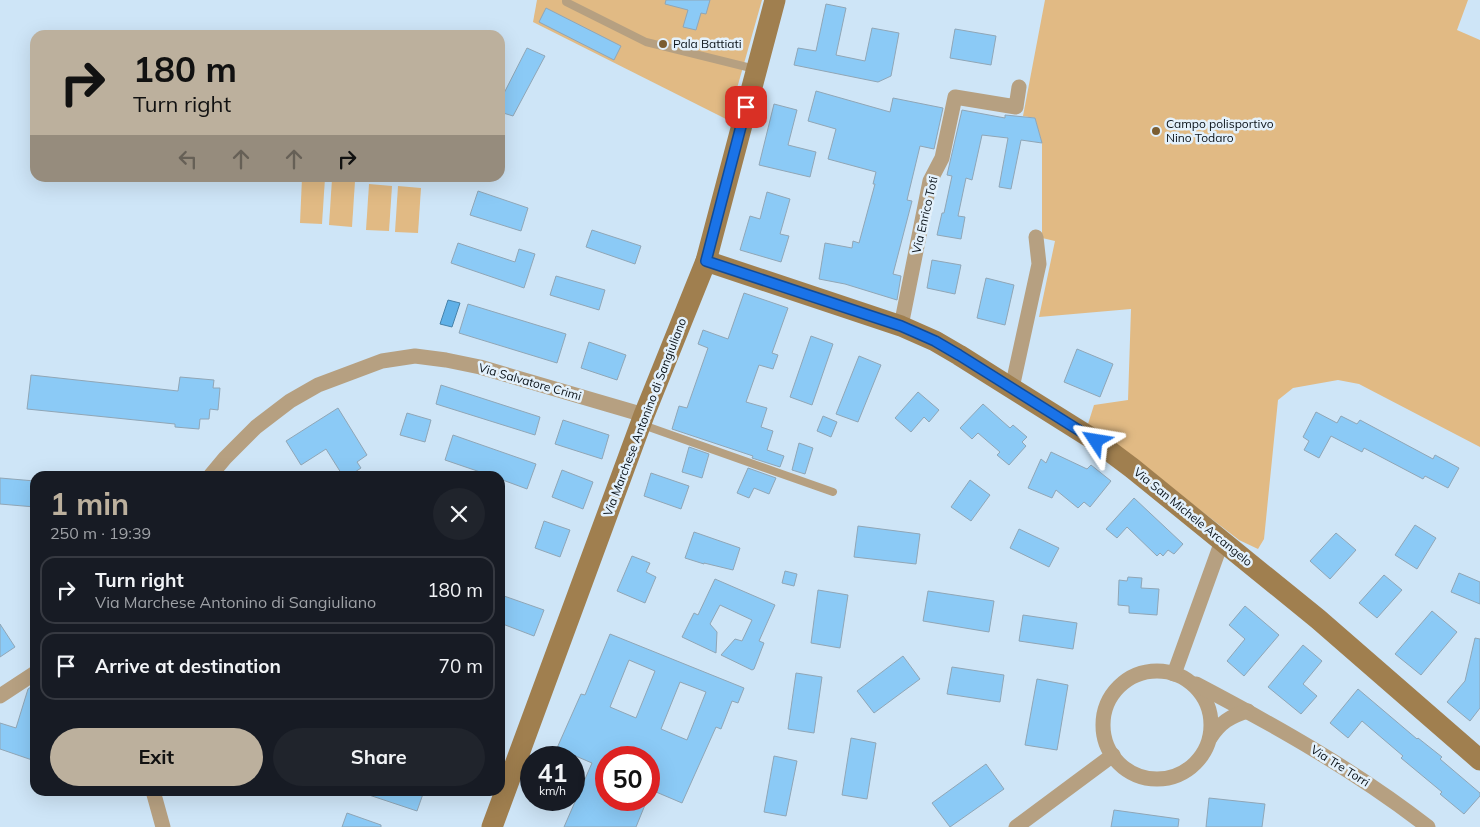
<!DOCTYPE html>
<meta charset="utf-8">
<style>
body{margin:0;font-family:Mulish,sans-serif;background:#20242c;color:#f1f3f6;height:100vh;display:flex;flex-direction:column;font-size:19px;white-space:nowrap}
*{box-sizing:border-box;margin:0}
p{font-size:16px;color:#9ea1a6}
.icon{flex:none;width:28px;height:28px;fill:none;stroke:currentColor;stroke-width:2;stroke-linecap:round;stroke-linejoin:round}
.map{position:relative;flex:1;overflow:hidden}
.details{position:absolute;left:30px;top:471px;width:475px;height:325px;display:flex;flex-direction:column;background:#171b24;border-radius:15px;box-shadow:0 5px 20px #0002}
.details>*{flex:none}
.top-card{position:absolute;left:30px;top:30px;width:475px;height:152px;border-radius:15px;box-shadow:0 5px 20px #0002;background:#bcb09d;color:#111;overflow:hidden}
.speed{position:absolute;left:520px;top:746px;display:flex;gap:10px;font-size:25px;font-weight:700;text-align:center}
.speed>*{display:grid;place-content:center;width:65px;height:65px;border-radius:50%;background:#171b24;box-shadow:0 5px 20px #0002;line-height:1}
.speed small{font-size:12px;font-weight:400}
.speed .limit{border:8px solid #d22;background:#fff;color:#111}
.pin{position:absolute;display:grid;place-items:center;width:42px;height:42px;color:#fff;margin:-21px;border-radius:10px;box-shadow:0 2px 8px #0006}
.me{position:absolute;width:55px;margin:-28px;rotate:303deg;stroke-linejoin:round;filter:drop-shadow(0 0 4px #0008)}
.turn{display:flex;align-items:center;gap:18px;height:105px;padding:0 20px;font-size:22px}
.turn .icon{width:65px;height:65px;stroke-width:2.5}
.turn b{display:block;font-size:35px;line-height:42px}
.lanes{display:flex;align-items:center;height:48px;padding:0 20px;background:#0003;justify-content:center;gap:25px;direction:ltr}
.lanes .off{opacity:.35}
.round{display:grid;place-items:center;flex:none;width:52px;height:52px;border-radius:26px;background:#20242c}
.headline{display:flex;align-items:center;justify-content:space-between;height:85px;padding:0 20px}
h1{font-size:30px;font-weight:700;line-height:38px;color:#bcb09d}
.primary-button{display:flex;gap:10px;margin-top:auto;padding:10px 20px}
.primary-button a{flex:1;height:58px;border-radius:30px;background:#bcb09d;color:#111;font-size:20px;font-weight:700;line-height:58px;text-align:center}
.primary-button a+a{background:#20242c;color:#f1f3f6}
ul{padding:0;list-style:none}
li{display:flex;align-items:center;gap:15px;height:68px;margin:0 10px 8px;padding:0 10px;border:2px solid #363941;border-radius:15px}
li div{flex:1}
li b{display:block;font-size:19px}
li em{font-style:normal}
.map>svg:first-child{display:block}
.green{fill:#e1ba84}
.water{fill:#60b1e8;stroke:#4682aa}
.building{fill:#8bcaf6;stroke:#90a6b6;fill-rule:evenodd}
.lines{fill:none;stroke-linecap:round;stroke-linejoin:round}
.lane{stroke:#b6a081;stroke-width:8}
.street{stroke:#b6a081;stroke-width:15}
.secondary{stroke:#a07f4f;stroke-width:21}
.route-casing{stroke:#114b97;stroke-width:12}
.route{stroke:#1a73e8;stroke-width:9}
.poi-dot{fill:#7b5d31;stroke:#e3f1fc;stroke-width:2}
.labels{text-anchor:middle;stroke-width:5;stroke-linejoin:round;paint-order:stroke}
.poi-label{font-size:12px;fill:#0b1319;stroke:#e3f1fc;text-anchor:start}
.street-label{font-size:12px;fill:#0b1319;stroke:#e3f1fc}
</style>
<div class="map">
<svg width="1480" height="827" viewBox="0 0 1480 827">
<rect width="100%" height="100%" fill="#cee5f7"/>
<!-- green -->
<g class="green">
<path d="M537,0H762L728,120L533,22Z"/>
<path d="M1045,0H1468L1457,30L1480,40V447L1359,384L1338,380L1293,388L1278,400L1264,539L1258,549L1239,540L1088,424L1094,405L1128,400L1131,309L1039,317L1055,241L1042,238V143L1035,118L1023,116Z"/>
<path d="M302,178H325L322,224L300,223Z"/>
<path d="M332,179L355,181L352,227L329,225Z"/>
<path d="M369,184L392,186L389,231L366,230Z"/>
<path d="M398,186L421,188L418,233L395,232Z"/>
</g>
<!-- water -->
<path class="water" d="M448,300L460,303L452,327L440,324Z"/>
<!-- building -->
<g class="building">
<path d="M666,0H710L706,14L701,13L696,30L683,27L688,10L665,4Z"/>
<path d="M826,4L846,8L836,55L865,61L872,28L899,33L891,76L878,82L794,65L798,48L816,51Z"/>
<path d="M546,8L621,46L614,60L539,22Z"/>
<path d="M955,29L996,36L991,65L950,58Z"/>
<path d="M527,48L545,56L513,116L500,112V101Z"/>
<path d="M816,91L890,112L893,98L943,108L934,149L920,146L907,200L912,201L893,274L901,276L897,300L845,284L819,279L825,243L852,248L853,241L859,243L875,184H873L876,172L828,159L836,129L808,121Z"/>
<path d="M774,104L797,110L788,145L816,152L810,177L759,165Z"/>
<path d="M962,110L1005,118V115L1035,118L1042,143L1021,140L1011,189L999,187L1008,138L982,135L972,180L966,178L958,216L965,217L961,239L937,235L942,213H944L952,176L947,175Z"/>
<path d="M478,191L528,208L521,231L470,215Z"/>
<path d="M767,192L790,199L780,234L789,236L781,262L740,250L750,216L760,219Z"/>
<path d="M592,230L641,246L635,264L586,247Z"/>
<path d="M458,243L515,262L519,249L535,254L524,288L451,263Z"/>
<path d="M932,260L961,265L955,294L927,288Z"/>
<path d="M556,276L605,290L599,310L550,295Z"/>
<path d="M986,278L1014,285L1005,325L977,318Z"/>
<path d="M744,293L788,308L772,353L778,355L773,369L759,365L746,402L767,408L761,427L773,431L767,450L784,456L780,467L752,458L753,456L672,429L679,406L687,408L708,348L698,344L703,330L728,339Z"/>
<path d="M468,304L566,334L557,363L459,333Z"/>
<path d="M811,336L833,344L812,405L790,397Z"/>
<path d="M589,342L626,355L617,380L581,368Z"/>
<path d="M1077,349L1113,364L1100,397L1064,382Z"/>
<path d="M859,356L881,365L858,422L836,414Z"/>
<path d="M31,375L178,391L180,377L214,380L213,388H220L218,410L210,409L209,419H200L199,429L175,427V424L27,409Z"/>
<path d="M441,385L540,417L535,435L436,404Z"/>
<path d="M918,392L939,410L929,422L924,417L911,432L895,418Z"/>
<path d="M983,404L1010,428L1013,425L1027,437L1022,442L1026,446L1009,465L997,455L1000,452L978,433L972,439L960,428Z"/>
<path d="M338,408L367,455L357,462L361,468L349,476H343L326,449L301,465L286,441Z"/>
<path d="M1316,412L1337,423L1341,416L1357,424L1360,420L1433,459L1435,455L1459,468L1448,488L1425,476L1423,479L1364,448L1362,452L1331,436L1319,458L1304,450L1309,441L1303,437Z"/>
<path d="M407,413L431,420L425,442L400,435Z"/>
<path d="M823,416L837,422L831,437L817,431Z"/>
<path d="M563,420L609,435L602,459L555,444Z"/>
<path d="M453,435L536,464L527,489L500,479V476H492L445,460Z"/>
<path d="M799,443L813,448L805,474L792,470Z"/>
<path d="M689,447L709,454L702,478L682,472Z"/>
<path d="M1051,452L1087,469L1091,465L1111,481L1090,507L1084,502L1078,508L1056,490L1052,498L1028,488L1041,459L1046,463Z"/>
<path d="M748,468L776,478L769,494L754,488L749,498L737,493Z"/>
<path d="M562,470L593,482L583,509L552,497Z"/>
<path d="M651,473L689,486L681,509L644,496Z"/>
<path d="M0,478L35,481V507L0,504Z"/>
<path d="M970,480L990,495L971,521L951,507Z"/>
<path d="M1134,498L1183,544L1174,554L1168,550L1163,556L1160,553L1157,556L1127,527L1117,538L1106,529Z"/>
<path d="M544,521L570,530L560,557L535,548Z"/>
<path d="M1415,525L1436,538L1417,569L1395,555Z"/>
<path d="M858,526L920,534L916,564L854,557Z"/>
<path d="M1019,529L1059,548L1049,567L1010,548Z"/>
<path d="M694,532L740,548L733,570L704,563V564L685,558Z"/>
<path d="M1336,533L1356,550L1330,579L1310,561Z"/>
<path d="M632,556L650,563L646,572L656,577L645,603L617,591Z"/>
<path d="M785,571L797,574L794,586L782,583Z"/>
<path d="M1459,573L1480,582V604L1451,592Z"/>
<path d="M1384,575L1402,590L1377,618L1359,603Z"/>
<path d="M1128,577L1142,578L1141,588L1159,589L1157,615L1129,613V606L1118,605L1119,580L1127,581Z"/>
<path d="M715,579L775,605L759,641L764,643L754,669L752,670L721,655L735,639L742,641L752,620L720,605L710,624L717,632L716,653L682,637L694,613L698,615Z"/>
<path d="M818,590L848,595L840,648L811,643Z"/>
<path d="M928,591L994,601L989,632L923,621Z"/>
<path d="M504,596L544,610L534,636L500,623V607Z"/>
<path d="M1245,606L1279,635L1244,676L1227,661L1245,639L1229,625Z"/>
<path d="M1432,611L1457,632L1421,675L1395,654Z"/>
<path d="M1023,615L1077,623L1073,649L1019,641Z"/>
<path d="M0,624L15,647L0,657Z"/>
<path d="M610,634L744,688L738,703L732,701L721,729L716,727L682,803L649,789V758H606V800H647L636,827H564L592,763L557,748L581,694L585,695ZM629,660L655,671L636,718L610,707ZM680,682L706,692L687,740L661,729Z"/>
<path d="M1475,638L1480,639V708L1470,721L1447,702L1465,681Z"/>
<path d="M1303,645L1322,661L1303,684L1317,696L1301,714L1268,687Z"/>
<path d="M903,656L920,679L874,713L857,691Z"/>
<path d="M952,667L1004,675L1000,702L947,694Z"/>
<path d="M796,673L822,677L814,733L788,729Z"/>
<path d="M1037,679L1068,685L1057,750L1025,745Z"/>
<path d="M35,684V761L0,749V723L16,728L28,689Z"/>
<path d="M1358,689L1417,739L1418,738L1442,757L1440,759L1480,793V796L1464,814L1440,794L1442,792L1401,758L1403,756L1362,721L1348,738L1330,723Z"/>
<path d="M851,738L876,743L867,799L842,795Z"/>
<path d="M774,756L797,761L786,816L764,812Z"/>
<path d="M986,764L1004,789L950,827L932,803Z"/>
<path d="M366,791H424L417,811L366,794Z"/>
<path d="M1209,798L1265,804L1262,827H1206Z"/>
<path d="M1114,810L1179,819L1178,827H1111Z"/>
<path d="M347,813L381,825V827H342Z"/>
</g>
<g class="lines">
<!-- lane -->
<g class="lane">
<path d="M566,0V2L646,42L755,69"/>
<path d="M643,425L833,492"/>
</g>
<!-- street -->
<g class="street">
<path d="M901,326L930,181L942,158L955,97L1016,107L1019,87"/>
<path d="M1012,388L1039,264L1036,237"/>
<path d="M210,476L225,458L256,427L290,401L318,385L382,361L415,356L446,360L480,367L644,415"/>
<circle cx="1157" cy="725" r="54"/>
<path d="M1174,674L1222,541"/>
<path d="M1196,684C1276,726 1356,771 1428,827"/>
<path d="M0,696L35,673"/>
<path d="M1210,738C1220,723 1230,716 1248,711"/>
<path d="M153,791L163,827"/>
<path d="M1016,827L1113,755"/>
</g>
<!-- secondary -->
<g class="secondary">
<path d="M706,261L901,326L935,341L959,355L1096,441L1132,468L1318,619L1480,760"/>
<path d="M492,827L644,415L706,261L775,0"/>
</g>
</g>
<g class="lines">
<!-- route casing -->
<g class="route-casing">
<path id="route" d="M746,107L706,261L901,326L935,341L959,355L1096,441"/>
</g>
<!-- route -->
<use href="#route" class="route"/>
</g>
<!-- markers -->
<g class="poi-dot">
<circle cx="663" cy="44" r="5"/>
<circle cx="1156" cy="131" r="5"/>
</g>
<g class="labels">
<!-- poi labels -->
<g class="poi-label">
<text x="673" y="48">Pala Battiati</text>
<text x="1166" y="128">Campo polisportivo<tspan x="1166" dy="14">Nino Todaro</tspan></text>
</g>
<!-- street labels -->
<g class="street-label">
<text transform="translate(925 215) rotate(-77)" y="4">Via Enrico Toti</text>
<text transform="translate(530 382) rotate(16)" y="4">Via Salvatore Crimi</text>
<text transform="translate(645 417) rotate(-69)" y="4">Via Marchese Antonino di Sangiuliano</text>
<text transform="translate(1193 517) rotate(39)" y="4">Via San Michele Arcangelo</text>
<text transform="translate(1340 766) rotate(32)" y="4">Via Tre Torri</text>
</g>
</g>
</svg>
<div class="speed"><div>41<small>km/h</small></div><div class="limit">50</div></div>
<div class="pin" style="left:746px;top:107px;background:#d93025"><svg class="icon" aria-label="arrive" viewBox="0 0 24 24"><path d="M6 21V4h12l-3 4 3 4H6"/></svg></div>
<svg class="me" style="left:1096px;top:441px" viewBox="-20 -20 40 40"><path d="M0-17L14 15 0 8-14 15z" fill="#1a73e8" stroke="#fff" stroke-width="4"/></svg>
<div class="top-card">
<div class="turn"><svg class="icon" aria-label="right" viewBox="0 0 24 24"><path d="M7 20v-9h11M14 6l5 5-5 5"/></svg><div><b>180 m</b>Turn right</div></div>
<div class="lanes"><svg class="icon off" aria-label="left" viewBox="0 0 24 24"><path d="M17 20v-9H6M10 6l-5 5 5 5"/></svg><svg class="icon off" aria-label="ahead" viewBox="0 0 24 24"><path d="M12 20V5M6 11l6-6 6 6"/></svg><svg class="icon off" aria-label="ahead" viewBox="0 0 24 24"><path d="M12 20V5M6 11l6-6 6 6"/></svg><svg class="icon" aria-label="right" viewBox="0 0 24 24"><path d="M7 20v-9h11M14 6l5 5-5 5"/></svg></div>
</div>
<section class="details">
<div class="headline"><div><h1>1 min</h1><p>250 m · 19:39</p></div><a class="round"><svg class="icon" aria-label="close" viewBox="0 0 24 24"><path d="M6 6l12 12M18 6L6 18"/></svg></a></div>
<ul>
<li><svg class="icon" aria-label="right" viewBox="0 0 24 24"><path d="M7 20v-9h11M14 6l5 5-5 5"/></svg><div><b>Turn right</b><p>Via Marchese Antonino di Sangiuliano</p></div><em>180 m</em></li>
<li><svg class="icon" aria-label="arrive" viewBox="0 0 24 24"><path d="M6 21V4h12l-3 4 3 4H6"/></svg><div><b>Arrive at destination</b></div><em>70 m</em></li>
</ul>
<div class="primary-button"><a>Exit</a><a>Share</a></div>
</section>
</div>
